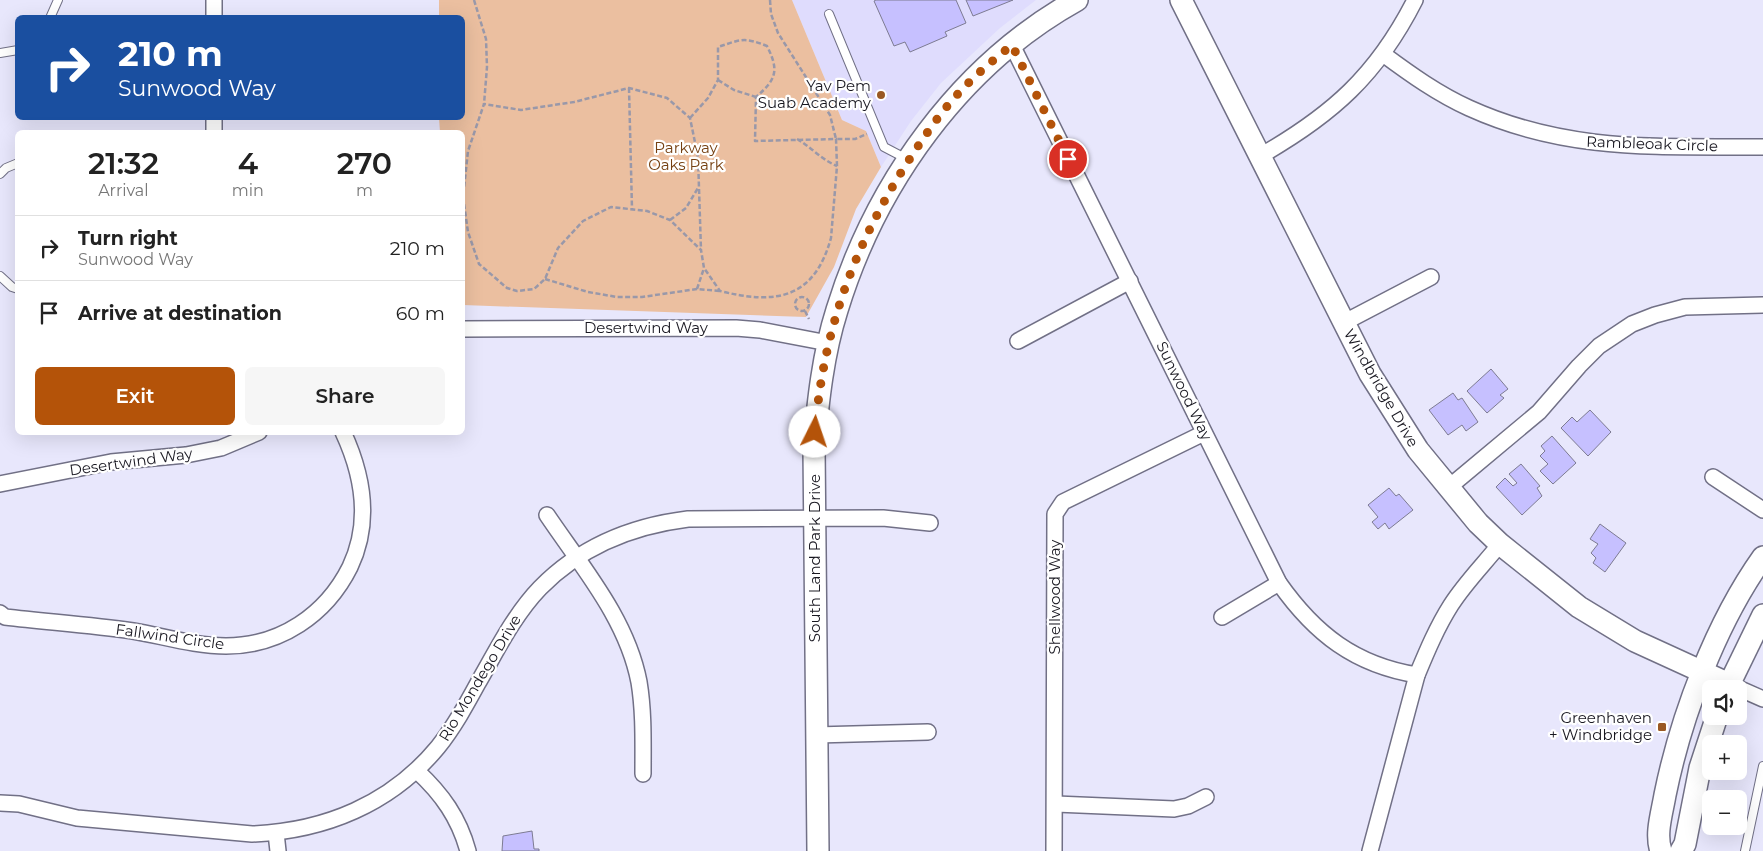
<!DOCTYPE html>
<meta charset="utf-8">
<style>
body{margin:0;font-family:Montserrat,sans-serif;background:#f6f6f6;color:#222;height:100vh;display:flex;flex-direction:column;font-size:19px;white-space:nowrap}
*{box-sizing:border-box;margin:0}
p{font-size:16px;color:#767676}
.icon{flex:none;width:28px;height:28px;fill:none;stroke:currentColor;stroke-width:2;stroke-linecap:round;stroke-linejoin:round}
.map{position:relative;flex:1;overflow:hidden}
.drawer{position:absolute;left:15px;top:130px;width:450px;height:305px;display:flex;flex-direction:column;background:#fff;border-radius:8px;box-shadow:0 5px 20px #0002}
.drawer>*{flex:none}
.banner{position:absolute;left:15px;top:15px;width:450px;height:105px;border-radius:8px;box-shadow:0 5px 20px #0002;background:#1a4fa0;color:#fff;overflow:hidden}
.buttons{position:absolute;left:1702px;top:680px;display:grid;gap:10px}
.buttons a{display:grid;place-items:center;width:45px;height:45px;border-radius:8px;background:#fff;box-shadow:0 5px 20px #0002;font-size:25px}
.pin{position:absolute;display:grid;place-items:center;width:42px;height:42px;color:#fff;margin:-21px;border:2px solid #fff;border-radius:50%;box-shadow:0 1px 5px #0007}
.me{position:absolute;width:55px;margin:-28px;rotate:4deg;stroke-linejoin:round;filter:drop-shadow(0 0 4px #0008)}
.turn{display:flex;align-items:center;gap:18px;height:105px;padding:0 20px;font-size:22px}
.turn .icon{width:65px;height:65px;stroke-width:2.5}
.turn b{display:block;font-size:35px;line-height:42px}
.eta{display:flex;justify-content:space-evenly;align-items:center;height:85px;text-align:center}
.eta b{font-size:30px;font-weight:600;line-height:35px}
.cta{display:flex;gap:10px;margin-top:auto;padding:10px 20px}
.cta a{flex:1;height:58px;border-radius:8px;background:#b45309;color:#fff;font-size:20px;font-weight:600;line-height:58px;text-align:center}
.cta a+a{background:#f6f6f6;color:#222}
ul{padding:0;list-style:none}
li{display:flex;align-items:center;gap:15px;height:65px;padding:0 20px;border-top:1px solid #e0e0e0}
li div{flex:1}
li b{display:block;font-size:19px}
li em{font-style:normal}
.map>svg:first-child{display:block}
.built{fill:#dfdcfd}
.green{fill:#ebbfa0}
.building{fill:#c6c0ff;stroke:#7d7b92}
.lines{fill:none;stroke-linecap:round;stroke-linejoin:round}
.lane-casing{stroke:#717086;stroke-width:10}
.street-casing{stroke:#717086;stroke-width:18}
.secondary-casing{stroke:#717086;stroke-width:24}
.path{stroke:#9998a9;stroke-width:2.5;stroke-dasharray:5 2.5;stroke-linecap:butt}
.lane{stroke:#fff;stroke-width:8}
.street{stroke:#fff;stroke-width:15}
.secondary{stroke:#fff;stroke-width:21}
.route{stroke:#b45309;stroke-width:9;stroke-dasharray:0 16.2}
.poi-dot{fill:#9a5924;stroke:#fff;stroke-width:2}
.labels{text-anchor:middle;stroke-width:4.5;stroke-linejoin:round;paint-order:stroke}
.poi-label{font-size:15px;fill:#181720;stroke:#fff;text-anchor:end}
.street-label{font-size:15px;fill:#181720;stroke:#fff}
.park-label{font-size:15px;fill:#754011;stroke:#fff}
</style>
<div class="map">
<svg width="1763" height="851" viewBox="0 0 1763 851">
<rect width="100%" height="100%" fill="#e8e7fc"/>
<!-- built -->
<path class="built" d="M792,0H1036L1000,28L941,83L911,121L881,167L866,131L842,120Z"/>
<!-- green -->
<path class="green" d="M439,0H792L842,120L866,131L881,167L856,209L834,267L806,317L463,305L462,132H440L439,118H462V18L439,17Z"/>
<!-- building -->
<g class="building">
<path d="M876,0H956L966,23L945,32L947,36L910,52L905,42L894,46L874,1Z"/>
<path d="M966,0H1013L973,16Z"/>
<path d="M1491,369L1508,389L1500,395L1504,398L1487,413L1467,391Z"/>
<path d="M1453,393L1458,400L1462,398L1478,422L1466,431L1462,425L1448,435L1429,410Z"/>
<path d="M1590,410L1611,432L1588,456L1561,428L1572,417L1577,422Z"/>
<path d="M1552,436L1576,463L1553,484L1540,471L1548,464L1540,456L1545,451L1541,446Z"/>
<path d="M1521,464L1540,486L1537,488L1542,496L1522,515L1496,487L1505,478L1513,486L1517,483L1509,474Z"/>
<path d="M1389,488L1396,496L1399,494L1413,510L1389,529L1385,523L1378,529L1372,522L1378,517L1368,505Z"/>
<path d="M1600,524L1626,543L1605,572L1593,563L1596,558L1591,553L1598,544L1590,539Z"/>
<path d="M532,831L534,849H539V851H502L503,836Z"/>
</g>
<g class="lines">
<!-- lane casing -->
<g class="lane-casing">
<g id="lane">
<path d="M829,14L884,147L907,159"/>
<path d="M50,18L58,0"/>
<path d="M0,53L18,50"/>
<path d="M0,174L6,168L18,163"/>
<path d="M0,276L12,287L18,289"/>
<path d="M1745,851L1763,766"/>
</g>
</g>
<!-- street casing -->
<g class="street-casing">
<g id="street">
<path d="M214,0V18"/>
<path d="M1012,45L1279,583C1315,634 1355,665 1417,675"/>
<path d="M1383,54C1410,74 1438,94 1469,108C1568,153 1658,146 1763,147"/>
<path d="M214,118V132"/>
<path d="M1260,156C1332,115 1377,75 1415,0"/>
<path d="M1343,323L1431,277"/>
<path d="M462,329L736,328L760,330L828,343"/>
<path d="M1018,341L1130,281"/>
<path d="M1713,477L1763,510"/>
<path d="M0,484L111,462L186,455L221,448L259,432"/>
<path d="M1448,488L1539,412L1579,366L1599,346L1632,324L1655,315L1685,307L1763,305"/>
<path d="M547,515C582,567 627,619 639,682C644,712 643,743 643,774"/>
<path d="M0,613L5,617C48,622 90,625 133,631C163,636 195,646 226,646C280,646 326,615 350,567C371,523 363,475 343,432"/>
<path d="M1222,617L1279,583"/>
<path d="M1729,684L1763,699"/>
<path d="M816,735L928,732"/>
<path d="M417,771C442,794 459,818 468,851"/>
<path d="M0,803L19,804L77,818L252,834C325,831 391,804 438,747C454,727 466,705 478,683C497,650 514,615 540,588C581,546 631,526 688,519L883,518L930,523"/>
<path d="M1056,804L1174,809L1188,806L1206,797"/>
<path d="M276,833L278,851"/>
<path d="M1054,851L1055,514L1063,502L1204,433"/>
<path d="M1370,851L1417,675C1427,651 1437,627 1451,605C1465,583 1484,564 1500,544"/>
</g>
</g>
<!-- secondary casing -->
<g class="secondary-casing">
<g id="secondary">
<path d="M1181,0L1370,374L1418,450L1478,523L1500,544L1579,607L1635,641L1729,684"/>
<path d="M1727,689L1763,615"/>
<path d="M818,851L814,448C818,401 823,354 837,310C876,183 960,65 1077,0"/>
<path d="M1661,851C1655,834 1662,813 1665,795C1681,716 1716,623 1763,557"/>
<path d="M1681,851L1685,844L1700,768L1717,716"/>
</g>
</g>
<!-- path -->
<g class="path">
<path d="M474,0L486,39L487,67L484,104"/>
<path d="M770,0L771,14L778,33L830,115L836,139H855L867,134"/>
<path d="M718,80L734,90L756,97"/>
<path d="M629,88L632,209"/>
<path d="M690,118L708,98L718,80V47C742,39 744,37 767,46C779,70 777,79 756,97L755,141L836,139L837,166L831,238C814,299 776,305 720,291L704,268L701,250L670,220L647,211L611,207L583,221L558,248L545,279L534,289L517,291L507,288L479,264L468,232L463,197L468,151L484,104L521,110L574,102L629,88L667,98L690,118L698,157L701,250"/>
<path d="M797,139C811,147 822,160 837,166"/>
<path d="M670,220L686,208L698,188"/>
<path d="M545,279L588,292L617,297H642L697,289L720,291"/>
<path d="M697,289L704,268"/>
<circle cx="802" cy="304" r="7"/>
<path d="M805,311L809,319"/>
</g>
<!-- lane -->
<use href="#lane" class="lane"/>
<!-- street -->
<use href="#street" class="street"/>
<!-- secondary -->
<use href="#secondary" class="secondary"/>
</g>
<g class="lines">
<!-- route -->
<path class="route" d="M815,432C823,332 853,248 907,163C922,140 937,117 956,96C973,77 992,61 1012,45L1068,159"/>
</g>
<!-- markers -->
<g class="poi-dot">
<circle cx="881" cy="95" r="5"/>
<rect x="1657" y="722" width="10" height="10" rx="2.5"/>
</g>
<g class="labels">
<!-- poi labels -->
<g class="poi-label">
<text x="871" y="91">Yav Pem<tspan x="871" dy="17">Suab Academy</tspan></text>
<text x="1652" y="723">Greenhaven<tspan x="1652" dy="17">+ Windbridge</tspan></text>
</g>
<!-- street labels -->
<g class="street-label">
<text transform="translate(1652 144) rotate(2)" y="5">Rambleoak Circle</text>
<text x="646" y="333">Desertwind Way</text>
<text transform="translate(1381 388) rotate(60)" y="5">Windbridge Drive</text>
<text transform="translate(1184 391) rotate(64)" y="5">Sunwood Way</text>
<text transform="translate(131 462) rotate(-8)" y="5">Desertwind Way</text>
<text transform="translate(815 558) rotate(-90)" y="5">South Land Park Drive</text>
<text transform="translate(1055 597) rotate(-90)" y="5">Shellwood Way</text>
<text transform="translate(170 637) rotate(8)" y="5">Fallwind Circle</text>
<text transform="translate(480 678) rotate(-59)" y="5">Rio Mondego Drive</text>
</g>
<!-- park labels -->
<g class="park-label">
<text x="686" y="153">Parkway<tspan x="686" dy="17">Oaks Park</tspan></text>
</g>
</g>
</svg>
<div class="buttons">
<a><svg class="icon" aria-label="sound" viewBox="0 0 24 24"><path d="M4 9h4l5-4v14l-5-4H4zM17 9q2 3 0 6"/></svg></a>
<a>+</a>
<a>−</a>
</div>
<div class="pin" style="left:1068px;top:159px;background:#d93025"><svg class="icon" aria-label="arrive" viewBox="0 0 24 24"><path d="M6 21V4h12l-3 4 3 4H6"/></svg></div>
<svg class="me" style="left:815px;top:432px" viewBox="-20 -20 40 40"><circle r="19" fill="#fff"/><path d="M0-13L10 11 0 6-10 11z" fill="#b45309"/></svg>
<div class="banner">
<div class="turn"><svg class="icon" aria-label="right" viewBox="0 0 24 24"><path d="M7 20v-9h11M14 6l5 5-5 5"/></svg><div><b>210 m</b>Sunwood Way</div></div>
</div>
<section class="drawer">
<div class="eta">
<div><b>21:32</b><p>Arrival</p></div>
<div><b>4</b><p>min</p></div>
<div><b>270</b><p>m</p></div>
</div>
<ul>
<li><svg class="icon" aria-label="right" viewBox="0 0 24 24"><path d="M7 20v-9h11M14 6l5 5-5 5"/></svg><div><b>Turn right</b><p>Sunwood Way</p></div><em>210 m</em></li>
<li><svg class="icon" aria-label="arrive" viewBox="0 0 24 24"><path d="M6 21V4h12l-3 4 3 4H6"/></svg><div><b>Arrive at destination</b></div><em>60 m</em></li>
</ul>
<div class="cta"><a>Exit</a><a>Share</a></div>
</section>
</div>
